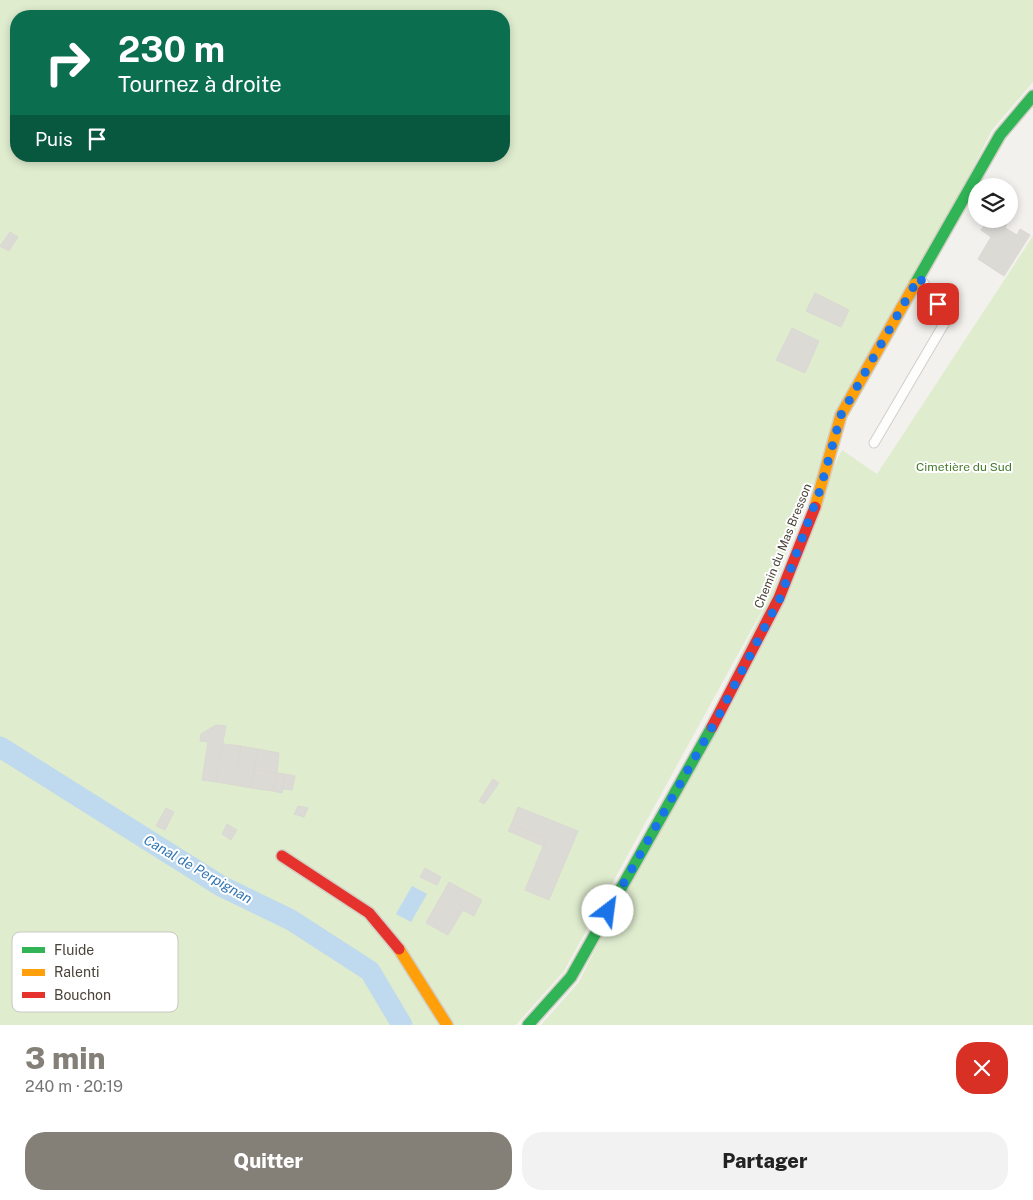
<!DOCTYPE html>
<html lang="fr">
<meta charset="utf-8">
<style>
body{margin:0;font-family:"Public Sans",sans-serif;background:#f2f2f2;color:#222;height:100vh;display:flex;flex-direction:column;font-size:19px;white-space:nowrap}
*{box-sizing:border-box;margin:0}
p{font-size:16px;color:#767676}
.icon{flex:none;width:28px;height:28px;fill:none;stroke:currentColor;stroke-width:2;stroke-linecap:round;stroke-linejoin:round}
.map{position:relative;height:1025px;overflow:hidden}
.drawer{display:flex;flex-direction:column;background:#fff;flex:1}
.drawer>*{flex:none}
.top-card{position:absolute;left:10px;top:10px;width:500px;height:152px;border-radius:20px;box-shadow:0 2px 8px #0003;background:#0b6e4f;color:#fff;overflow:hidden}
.fabs{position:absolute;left:968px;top:178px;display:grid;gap:10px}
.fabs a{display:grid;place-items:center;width:50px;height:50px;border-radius:50%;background:#fff;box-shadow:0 2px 8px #0003;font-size:25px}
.pin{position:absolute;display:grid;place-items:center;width:42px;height:42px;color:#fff;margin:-21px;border-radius:10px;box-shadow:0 2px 8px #0006}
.me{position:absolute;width:55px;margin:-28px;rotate:30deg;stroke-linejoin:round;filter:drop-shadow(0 0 4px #0008)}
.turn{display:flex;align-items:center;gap:18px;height:105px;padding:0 25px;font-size:22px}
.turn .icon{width:65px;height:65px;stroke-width:2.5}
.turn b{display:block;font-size:35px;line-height:42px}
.then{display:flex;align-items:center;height:48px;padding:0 25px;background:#0003;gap:10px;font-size:19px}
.round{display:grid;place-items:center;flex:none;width:52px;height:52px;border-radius:20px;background:#f2f2f2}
.summary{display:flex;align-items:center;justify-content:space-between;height:85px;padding:0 25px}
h1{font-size:30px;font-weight:800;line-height:38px;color:#848077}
.action{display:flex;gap:10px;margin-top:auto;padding:10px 25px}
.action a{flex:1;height:58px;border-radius:20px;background:#848077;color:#fff;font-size:20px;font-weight:800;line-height:58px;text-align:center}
.action a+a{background:#f2f2f2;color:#222}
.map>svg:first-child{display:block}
.green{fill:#dfecce;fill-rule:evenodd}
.water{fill:#bfd9ee}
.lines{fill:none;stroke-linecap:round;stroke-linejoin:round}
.canal{stroke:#bfd9ee;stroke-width:21}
.building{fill:#dcdad5;stroke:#dbd8d3}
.lane-casing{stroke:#d1cfca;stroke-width:11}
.fast-casing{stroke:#d2cec4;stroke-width:14}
.slow-casing{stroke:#d2cec4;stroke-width:14}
.jam-casing{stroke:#d2cec4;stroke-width:14}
.lane{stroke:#fdfdfc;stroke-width:9}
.fast{stroke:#30b455;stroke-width:11}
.slow{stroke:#ff9f0a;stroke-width:11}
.jam{stroke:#e5322d;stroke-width:11}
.route{stroke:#1a73e8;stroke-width:9;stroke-dasharray:0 16.2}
.labels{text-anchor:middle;stroke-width:4;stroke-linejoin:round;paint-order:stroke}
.park-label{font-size:12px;fill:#467b2c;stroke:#fff}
.street-label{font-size:12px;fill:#494338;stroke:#fff}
.water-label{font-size:14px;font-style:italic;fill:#3377b4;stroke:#fff}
.key{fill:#fff;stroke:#c8c7c3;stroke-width:1}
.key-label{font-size:14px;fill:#494338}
</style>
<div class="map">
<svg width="1033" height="1025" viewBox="0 0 1033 1025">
<rect width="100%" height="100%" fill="#f3f1ed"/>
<!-- green -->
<g class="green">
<path d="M0,0H1033V82L992,130L812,488L771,594L564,971L516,1025H0ZM16,16H504V156H16Z"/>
<path d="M1033,236V1025H541L579,982L842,450L877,474Z"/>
</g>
<!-- water -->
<path class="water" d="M412,886L427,894L411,922L396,914Z"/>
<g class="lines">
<!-- canal -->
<path class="canal" d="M0,747L221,886L291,920L370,971L402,1025"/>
</g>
<!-- building -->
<g class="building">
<path d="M989,219H1000L1007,224L1005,228L1017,235L1020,229L1030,235L1004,276L978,259L991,237L981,230Z"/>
<path d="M10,232L18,237L9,251L0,246Z"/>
<path d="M815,293L849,310L841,327L806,311Z"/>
<path d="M792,328L819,341L805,373L776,360Z"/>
<path d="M216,725L226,726L216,782L202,780L208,742L200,741L201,734Z"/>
<path d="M223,744L241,746L235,785L216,782Z"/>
<path d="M241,746L258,749L251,788L235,785Z"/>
<path d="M258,749L279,753L277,773L254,770Z"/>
<path d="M254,770L277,773L273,791L251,788Z"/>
<path d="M277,773L285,774L282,793L273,791Z"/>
<path d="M285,774L295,776L292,790L283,789Z"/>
<path d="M493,779L499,783L484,804L479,801Z"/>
<path d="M298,806L308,808L304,817L294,814Z"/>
<path d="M518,807L578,831L549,900L525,890L546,839L511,825Z"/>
<path d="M166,808L174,812L165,830L156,826Z"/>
<path d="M227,824L237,830L231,840L222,834Z"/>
<path d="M511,825L546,839L543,846L508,831Z"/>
<path d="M425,868L441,877L437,885L420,877Z"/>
<path d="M449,882L482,900L474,916L463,910L448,935L426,923Z"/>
</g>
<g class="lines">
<!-- lane casing -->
<g class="lane-casing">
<path id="lane" d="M874,443L948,317L922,281"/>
</g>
<!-- fast casing -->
<g class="fast-casing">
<g id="fast">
<path d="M915,284L1000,135L1033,96"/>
<path d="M528,1025L571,977L712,727"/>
</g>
</g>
<!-- slow casing -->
<g class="slow-casing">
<g id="slow">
<path d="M815,507L841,415L915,284"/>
<path d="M399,949L447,1025"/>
</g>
</g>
<!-- jam casing -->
<g class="jam-casing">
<g id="jam">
<path d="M712,727L779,598L815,507"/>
<path d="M282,856L369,913L399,949"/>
</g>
</g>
<!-- lane -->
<use href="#lane" class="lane"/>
<!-- fast -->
<use href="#fast" class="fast"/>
<!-- slow -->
<use href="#slow" class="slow"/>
<!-- jam -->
<use href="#jam" class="jam"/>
</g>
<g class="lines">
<!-- route -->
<path class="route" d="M608,911L719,715L780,598L820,490L841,415L919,277L938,304"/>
</g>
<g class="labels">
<!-- park labels -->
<g class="park-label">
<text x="964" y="471">Cimetière du Sud</text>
</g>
<!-- street labels -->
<g class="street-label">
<text transform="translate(783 546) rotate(-68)" y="4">Chemin du Mas Bresson</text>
</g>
<!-- water labels -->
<g class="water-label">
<text transform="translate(198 869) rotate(30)" y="5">Canal de Perpignan</text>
</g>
</g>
<!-- legend -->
<rect x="12" y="932" width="166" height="80" rx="8" class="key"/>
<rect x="22" y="947" width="23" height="6" fill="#30b455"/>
<rect x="22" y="969" width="23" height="7" fill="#ff9f0a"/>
<rect x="22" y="992" width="23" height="6" fill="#e5322d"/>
<g class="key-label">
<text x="54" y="955">Fluide</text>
<text x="54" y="977">Ralenti</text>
<text x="54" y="1000">Bouchon</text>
</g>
</svg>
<div class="fabs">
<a><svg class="icon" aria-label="layers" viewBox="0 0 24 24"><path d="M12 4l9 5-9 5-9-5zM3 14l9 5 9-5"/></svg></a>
</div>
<div class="pin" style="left:938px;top:304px;background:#d93025"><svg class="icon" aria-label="arrive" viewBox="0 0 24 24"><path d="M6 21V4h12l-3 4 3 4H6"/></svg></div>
<svg class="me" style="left:608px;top:911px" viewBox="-20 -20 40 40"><circle r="19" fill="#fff"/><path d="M0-13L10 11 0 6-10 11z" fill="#1a73e8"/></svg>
<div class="top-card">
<div class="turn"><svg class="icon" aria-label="right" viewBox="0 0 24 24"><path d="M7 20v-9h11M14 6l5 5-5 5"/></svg><div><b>230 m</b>Tournez à droite</div></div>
<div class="then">Puis<svg class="icon" aria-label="arrive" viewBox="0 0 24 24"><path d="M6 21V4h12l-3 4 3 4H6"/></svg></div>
</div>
</div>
<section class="drawer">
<div class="summary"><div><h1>3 min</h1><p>240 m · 20:19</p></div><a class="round" style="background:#d93025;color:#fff"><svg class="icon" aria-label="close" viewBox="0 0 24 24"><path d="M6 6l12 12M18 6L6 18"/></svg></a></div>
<div class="action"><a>Quitter</a><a>Partager</a></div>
</section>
